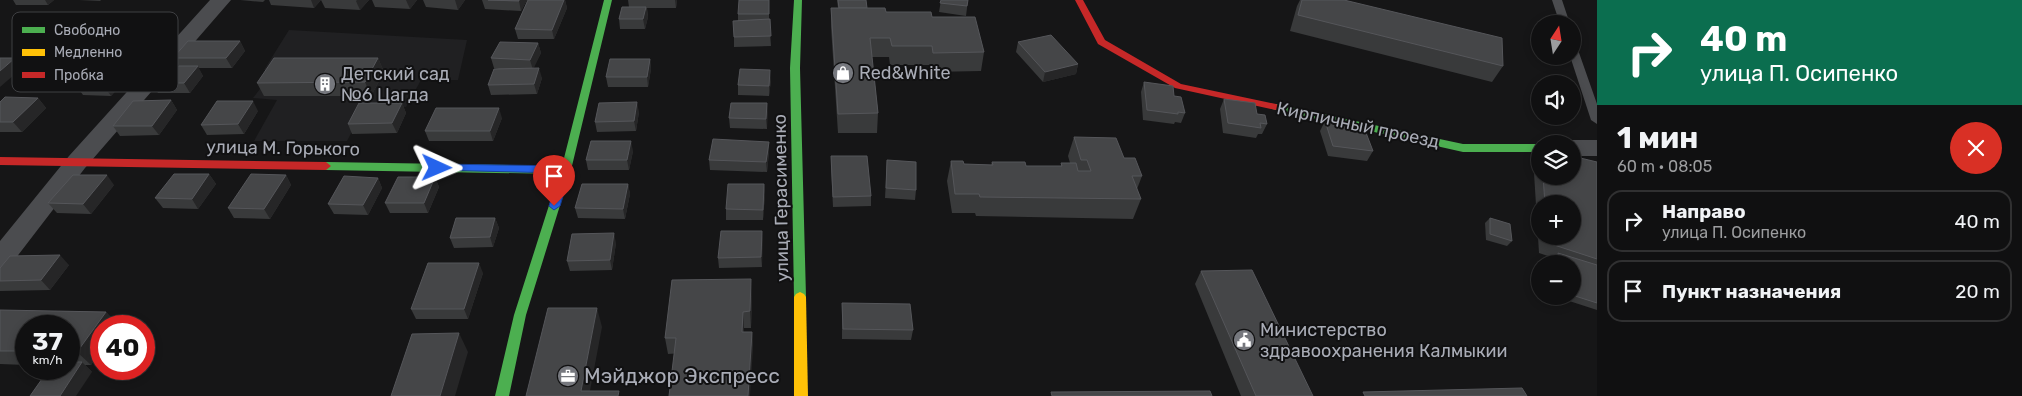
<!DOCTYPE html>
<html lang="ru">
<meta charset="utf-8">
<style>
body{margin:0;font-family:Rubik,sans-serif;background:#1e1e1f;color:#f1f3f6;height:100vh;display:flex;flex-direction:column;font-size:19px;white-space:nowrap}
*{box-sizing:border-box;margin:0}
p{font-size:16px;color:#9c9d9f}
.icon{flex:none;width:28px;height:28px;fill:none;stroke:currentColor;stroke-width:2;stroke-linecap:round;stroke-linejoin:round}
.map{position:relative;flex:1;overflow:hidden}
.drawer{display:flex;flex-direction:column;background:#101011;width:425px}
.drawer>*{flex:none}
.banner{background:#0b6e4f;color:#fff;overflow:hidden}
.needle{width:32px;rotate:12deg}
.tools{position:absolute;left:1531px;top:15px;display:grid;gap:10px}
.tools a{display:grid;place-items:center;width:50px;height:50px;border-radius:50%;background:#101011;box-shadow:0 2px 8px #0003,0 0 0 1px #303031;font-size:25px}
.speed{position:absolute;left:15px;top:315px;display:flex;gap:10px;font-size:25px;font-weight:700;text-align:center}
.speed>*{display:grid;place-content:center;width:65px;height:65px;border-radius:50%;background:#101011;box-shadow:0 2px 8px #0003,0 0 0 1px #303031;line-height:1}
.speed small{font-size:12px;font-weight:400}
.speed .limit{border:8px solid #d22;background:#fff;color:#111}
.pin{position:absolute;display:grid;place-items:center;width:42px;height:42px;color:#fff;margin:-51px -21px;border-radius:50% 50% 50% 0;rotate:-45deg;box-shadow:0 0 5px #0007}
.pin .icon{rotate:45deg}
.me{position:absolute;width:55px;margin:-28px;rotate:91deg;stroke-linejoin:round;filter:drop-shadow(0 0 4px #0008)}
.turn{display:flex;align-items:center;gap:18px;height:105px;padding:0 20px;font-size:22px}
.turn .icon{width:65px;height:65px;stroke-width:2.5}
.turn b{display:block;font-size:35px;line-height:42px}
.round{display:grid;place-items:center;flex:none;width:52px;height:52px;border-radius:26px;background:#1e1e1f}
.headline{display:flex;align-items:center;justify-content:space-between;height:85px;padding:0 20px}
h1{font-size:30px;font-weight:700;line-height:38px}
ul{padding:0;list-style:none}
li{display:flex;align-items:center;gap:15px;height:62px;margin:0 10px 8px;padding:0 10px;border:2px solid #303031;border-radius:15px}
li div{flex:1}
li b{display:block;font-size:19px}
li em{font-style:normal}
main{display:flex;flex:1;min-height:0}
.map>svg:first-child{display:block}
.built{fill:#202022}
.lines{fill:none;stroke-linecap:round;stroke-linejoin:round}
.lane{fill:#4b4c4f;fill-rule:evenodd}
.street{fill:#4b4c4f;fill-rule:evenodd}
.fast{fill:#4caf50;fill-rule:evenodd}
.slow{fill:#ffc107;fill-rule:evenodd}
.jam{fill:#c62828;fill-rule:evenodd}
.wall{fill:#393a3b;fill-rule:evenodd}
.shaded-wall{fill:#262627}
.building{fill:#454648;stroke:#55565a}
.route{fill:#2563eb;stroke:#184099}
.labels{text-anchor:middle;stroke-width:4;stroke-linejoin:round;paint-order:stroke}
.poi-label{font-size:18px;fill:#a9acb6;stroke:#111112;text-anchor:start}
.street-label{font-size:18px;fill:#a9acb6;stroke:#111112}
.near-poi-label{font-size:21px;fill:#a9acb6;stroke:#111112;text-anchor:start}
.key{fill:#111112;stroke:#3f4043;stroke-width:1}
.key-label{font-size:14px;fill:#a9acb6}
</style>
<main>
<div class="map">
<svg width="1597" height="396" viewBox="0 0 1597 396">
<rect width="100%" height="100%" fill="#161617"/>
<!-- built -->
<path class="built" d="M289,30L467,40L458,80H421L406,107L365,106L347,141H254L277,100L253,98L273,72L264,70Z"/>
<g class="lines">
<!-- lane -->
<g class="lane">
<path d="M1552,0H1562L1570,24H1560Z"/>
<path d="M1572,44L1577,47L1597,104V124L1591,120L1570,56H1572Z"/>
</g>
<!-- street -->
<g class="street">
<path d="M210,0H231L85,168L9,267L0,270V241L69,156Z"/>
<path d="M1572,140H1597V156H1572V144H1563Z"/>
</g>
<!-- fast -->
<g class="fast">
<path d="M604,0H612L571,170L526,315L509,396H495L514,315L559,174L326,170L321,166L326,162L562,166Z"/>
<path d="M794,0H802L800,68L806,297L804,300L800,302L796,300L794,297L790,68Z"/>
<path d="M1276,104L1463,144H1540V152H1463L1272,109L1271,107Z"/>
</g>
<!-- slow -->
<path class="slow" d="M800,292L804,294L806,297L808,396H794V297L796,294Z"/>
<!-- jam -->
<g class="jam">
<path d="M1075,0H1083L1105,40L1181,84L1276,104L1281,107L1276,110L1175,88L1098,44Z"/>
<path d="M0,157L326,162L331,166L326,170L0,165Z"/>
</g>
</g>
<!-- wall -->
<g class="wall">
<path d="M13,0H54L48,5H16Z"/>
<path d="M79,0H101L100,1Z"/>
<path d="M240,0H265L263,2Z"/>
<path d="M269,0H321L314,8L271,5Z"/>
<path d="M321,0H369L360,10L325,8Z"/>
<path d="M372,0H417L410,9L375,7Z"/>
<path d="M423,0H465L458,10L426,7Z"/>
<path d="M482,0H527L521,11L485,9Z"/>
<path d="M528,0H565L567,8L554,39H518L515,29Z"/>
<path d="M628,0H677L676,8H647L648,17L645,29H620L619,19L629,7Z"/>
<path d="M769,0V19L771,46L734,47V37L738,20V14Z"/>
<path d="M837,0H866L867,8L886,12L932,17L984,52L981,71L931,72L929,65H890L889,57H872L878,113L877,133H838L831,27V8H838Z"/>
<path d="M941,0H968L966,16L939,12Z"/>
<path d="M1300,0H1344L1503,66L1492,82L1290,31L1297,6Z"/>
<path d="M167,25L152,41H121L115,31Z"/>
<path d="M240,41L245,51L232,68H198L203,76L190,93H158L152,83L179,66L173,58Z"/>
<path d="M1018,42L1078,64L1076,74L1043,82L1016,52Z"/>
<path d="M538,43L541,53L533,68L542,78L537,94L491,95L488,85L499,69L494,68L491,58Z"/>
<path d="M378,58L384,72L371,96H264L257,83Z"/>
<path d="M650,59L651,69L648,87H608L606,77Z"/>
<path d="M139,64L111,96L83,95L76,85Z"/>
<path d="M771,80L769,96L738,95V85Z"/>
<path d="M1144,82L1174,96L1185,113L1181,123L1175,122L1174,124L1143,120L1141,92Z"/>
<path d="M38,98L46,108L22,132H0V102Z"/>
<path d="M1224,99L1257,114L1267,124L1262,134H1258L1256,138L1223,133L1220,109Z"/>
<path d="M171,100L177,110L159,135L120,136L113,126Z"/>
<path d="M402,103L406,113L397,133L352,134L348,124Z"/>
<path d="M767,103V129L730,128L729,118Z"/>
<path d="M258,111L244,134L207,135L201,125Z"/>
<path d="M639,112L636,131L597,132L595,122Z"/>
<path d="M502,118L493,141H429L425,131Z"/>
<path d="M1325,121L1373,151L1367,161L1328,156L1320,131Z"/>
<path d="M1074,137L1124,158L1142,176L1137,189L1141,199L1133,219L976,216L975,213H952L947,181L951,161L964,164L991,165L992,162L1026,166H1061V163H1070L1068,156Z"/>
<path d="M769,142V152L767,172L710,170L709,160Z"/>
<path d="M1540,148V176H1572L1597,162V310L1560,298V296H1572V264H1554V258L1539,253L1533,157ZM1540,204H1572V236H1540Z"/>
<path d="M633,151L629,170H588L586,160Z"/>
<path d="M831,156L871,196V206L833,207L831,167Z"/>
<path d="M887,160L916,190L915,200L885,198Z"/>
<path d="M209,174L216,184L198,209L163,208L155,198Z"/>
<path d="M286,175L291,185L270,219L234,218L228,208Z"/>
<path d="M435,177L439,187L428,213H390L385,203Z"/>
<path d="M378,178L382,188L368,215L334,214L328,204Z"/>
<path d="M628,184L630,194L625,219L578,218L575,208Z"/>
<path d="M764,184L765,194L763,220H726V209Z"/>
<path d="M114,185L91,214L57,213L48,203Z"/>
<path d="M495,218L499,228L493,247L454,248L450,238Z"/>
<path d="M1490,218L1512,241L1507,246L1486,240L1485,223Z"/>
<path d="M762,231V267L719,268L718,258Z"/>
<path d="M616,243L612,270L570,271L567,261Z"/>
<path d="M69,265L50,290L0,291V268Z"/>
<path d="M1201,271L1313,396H1241L1195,284Z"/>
<path d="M483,273L468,319H416L411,309Z"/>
<path d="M752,296L751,328H744V332H752L753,348L668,354L665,338Z"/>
<path d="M842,303L913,330L911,340L842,339Z"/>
<path d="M0,310L106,312L118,325L91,365H85L92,372L69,369V326H26V365L0,364Z"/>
</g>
<!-- shaded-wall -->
<g class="shaded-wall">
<path d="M45,0H54L48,5Z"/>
<path d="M311,0H321L314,8Z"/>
<path d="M357,0H369L360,10L356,1Z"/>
<path d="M406,0H417L410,9Z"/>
<path d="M455,0H465L458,10Z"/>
<path d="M519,0H527L521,11L519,1Z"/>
<path d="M564,0H565L567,8L554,39L552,30Z"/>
<path d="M675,0H677L676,8Z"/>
<path d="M646,7L648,17L645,29L643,19Z"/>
<path d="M161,16L167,25L152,41L146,31Z"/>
<path d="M240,41L245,51L232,68L226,58Z"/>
<path d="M538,43L541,53L533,70L530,60Z"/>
<path d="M132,55L139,64L111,96L104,86Z"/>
<path d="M15,58L22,68L0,87V71Z"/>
<path d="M378,58L384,72L371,96L365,82Z"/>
<path d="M650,59L651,69L648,87L647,77Z"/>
<path d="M1078,64L1076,74L1043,82L1045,72Z"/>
<path d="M198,66L203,76L190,93L184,83Z"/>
<path d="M539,68L542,78L537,94L534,84Z"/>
<path d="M770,70L771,80L769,96V86Z"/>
<path d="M38,98L46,108L22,132L13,122Z"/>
<path d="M171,100L177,110L159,135L152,126Z"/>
<path d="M253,101L258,111L244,134L238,124Z"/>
<path d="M637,102L639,112L636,131L634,121Z"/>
<path d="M402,103L406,113L397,133L392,123Z"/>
<path d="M767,103L768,113L767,129L766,119Z"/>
<path d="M499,108L502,118L493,141L490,131Z"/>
<path d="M631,141L633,151L629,170L627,160Z"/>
<path d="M769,142V152L767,172L766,162Z"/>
<path d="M209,174L216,184L198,209L192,199Z"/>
<path d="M107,175L114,185L91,214L83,204Z"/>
<path d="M286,175L291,185L270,219L264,209Z"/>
<path d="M435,177L439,187L428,213L424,203Z"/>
<path d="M378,178L382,188L368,215L363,205Z"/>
<path d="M628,184L630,194L625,219L623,209Z"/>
<path d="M764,184L765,194L763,220V210Z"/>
<path d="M495,218L499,228L493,247L490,237Z"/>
<path d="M762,231L763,241L762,267L761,257Z"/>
<path d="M614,233L616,243L612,270L610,260Z"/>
<path d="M60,255L69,265L50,290L41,280Z"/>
<path d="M479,263L483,273L468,319L464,309Z"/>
<path d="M751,279L752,296L751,328L750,311Z"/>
<path d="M597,308L602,327L589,396L581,391Z"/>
<path d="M106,312L118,325V326H101V350L91,365L77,352Z"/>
<path d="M743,312L744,328L743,348L742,332Z"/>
<path d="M752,332L753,348L750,396H748Z"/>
<path d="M459,333L468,352L455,396H440Z"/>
<path d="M82,362L92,372L76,396H60Z"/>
</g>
<!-- building -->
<g class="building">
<path d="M488,0H519V1Z"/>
<path d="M528,0H564L552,30L515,29Z"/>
<path d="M739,0H769V14H738Z"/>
<path d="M838,0H866L867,8H839Z"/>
<path d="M941,0H968L967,6L940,3Z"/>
<path d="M1302,0H1344L1502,38L1503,66L1298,15Z"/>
<path d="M622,7H646L643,19H619Z"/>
<path d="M831,8H885L886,12H931L932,17H975L984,52L933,53L932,46H892L890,38H870L878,113L838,114Z"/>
<path d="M770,19L771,36L734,37L733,21Z"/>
<path d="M1051,35L1078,64L1045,72L1018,42Z"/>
<path d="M188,41H240L226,58H173Z"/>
<path d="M500,42L538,43L530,60L491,58Z"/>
<path d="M0,58H15L0,71Z"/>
<path d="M274,58H378L365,82L257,83Z"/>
<path d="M610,59H650L647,77H606Z"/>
<path d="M166,66H198L184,83H152Z"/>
<path d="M539,68L534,84L488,85L494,69Z"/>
<path d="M740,69L770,70L769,86L738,85Z"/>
<path d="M1144,82L1173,86L1174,96L1181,97L1185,113L1178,112V114L1147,110Z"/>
<path d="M5,97L38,98L13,122H0V102Z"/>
<path d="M1224,99L1255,103L1257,114L1265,115L1267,124L1260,123L1261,128L1228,123Z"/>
<path d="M171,100L152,126H113L133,101Z"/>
<path d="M217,101H253L238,124L201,125Z"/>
<path d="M637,102L634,121L595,122L599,103Z"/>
<path d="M359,103H402L392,123L348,124Z"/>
<path d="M731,103H767L766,119L729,118Z"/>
<path d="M436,108H499L490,131H425Z"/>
<path d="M1325,121L1363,125L1373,151L1333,146Z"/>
<path d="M1074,137L1116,138L1124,158H1135L1142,176H1132L1141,199L980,197L979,194H955L951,161H963L964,164L993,165L992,162H1025L1026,166H1062L1061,163H1076L1078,171H1091L1087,160H1081Z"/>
<path d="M713,139L769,142L766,162L709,160Z"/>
<path d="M591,141H631L627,160H586Z"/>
<path d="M831,156H867L871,196L833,197Z"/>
<path d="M1572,156L1597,162V259L1548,243L1547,236H1572V204H1545L1543,176H1572Z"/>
<path d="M887,160L916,162V190L886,188Z"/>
<path d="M174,174H209L192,199L155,198Z"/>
<path d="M251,174L286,175L264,209L228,208Z"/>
<path d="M73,175H107L83,204L48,203Z"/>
<path d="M344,176L378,178L363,205L328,204Z"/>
<path d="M398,177H435L424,203H385Z"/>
<path d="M582,184H628L623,209L575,208Z"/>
<path d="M728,184H764L763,210L726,209Z"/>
<path d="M456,218H495L490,237L450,238Z"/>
<path d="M1490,218L1510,224L1512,241L1490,234Z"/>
<path d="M721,231H762L761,257L718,258Z"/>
<path d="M614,233L610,260L567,261L572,234Z"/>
<path d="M1558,253L1597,265V303L1572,295V264H1560Z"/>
<path d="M60,255L41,280L0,281V268L10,256Z"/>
<path d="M428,263H479L464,309H411Z"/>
<path d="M1252,270L1313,396H1256L1201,271Z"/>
<path d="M751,279L750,311L743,312L742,332H752L748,396H669L676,338H665L672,280Z"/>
<path d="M842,303L910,304L913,330L843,329Z"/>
<path d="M548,308H597L581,391H619L618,396H526Z"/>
<path d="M0,310L106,312L77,352H69V326H26V351H0Z"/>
<path d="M459,333L440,396H391L412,334Z"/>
<path d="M69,362H82L60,396H30L49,369H69Z"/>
<path d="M1522,388L1527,396H1365L1363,392Z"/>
<path d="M1210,391L1212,396H1052L1051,392Z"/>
</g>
<!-- route -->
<path class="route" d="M437,164L566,166L571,170L560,206L554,210L549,206L559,173L433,170L431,168Z"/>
<!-- icons -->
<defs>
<g id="shop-disc" transform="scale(1.125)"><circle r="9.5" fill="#76787e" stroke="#111112"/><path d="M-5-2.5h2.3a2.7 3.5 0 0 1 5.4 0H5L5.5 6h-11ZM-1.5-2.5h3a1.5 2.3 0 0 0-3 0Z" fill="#fff"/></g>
<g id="building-disc" transform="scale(1.125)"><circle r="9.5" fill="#76787e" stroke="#111112"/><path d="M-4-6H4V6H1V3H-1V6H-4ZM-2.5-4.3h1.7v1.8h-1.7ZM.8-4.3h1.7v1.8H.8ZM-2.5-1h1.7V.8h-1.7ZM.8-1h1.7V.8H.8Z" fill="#fff"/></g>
<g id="civic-disc" transform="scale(1.125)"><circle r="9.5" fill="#76787e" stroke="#111112"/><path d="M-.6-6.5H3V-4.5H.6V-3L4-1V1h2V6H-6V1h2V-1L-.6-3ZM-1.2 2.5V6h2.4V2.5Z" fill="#fff"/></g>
<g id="office-disc" transform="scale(1.125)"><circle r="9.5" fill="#76787e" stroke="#111112"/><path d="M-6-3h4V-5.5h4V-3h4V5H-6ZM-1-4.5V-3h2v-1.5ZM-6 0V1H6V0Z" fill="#fff"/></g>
</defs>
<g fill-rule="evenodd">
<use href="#shop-disc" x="843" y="73"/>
<use href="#building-disc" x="325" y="84"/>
<use href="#civic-disc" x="1244" y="340"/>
<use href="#office-disc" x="568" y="376"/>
</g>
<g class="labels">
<!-- poi labels -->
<g class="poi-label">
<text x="859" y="79">Red&amp;White</text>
<text x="341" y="80">Детский сад<tspan x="341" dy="21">№6 Цагда</tspan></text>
<text x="1260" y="336">Министерство<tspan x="1260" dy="21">здравоохранения Калмыкии</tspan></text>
</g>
<!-- street labels -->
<g class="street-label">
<text transform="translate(1358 125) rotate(12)" y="6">Кирпичный проезд</text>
<text transform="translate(283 148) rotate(1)" y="6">улица М. Горького</text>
<text transform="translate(781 198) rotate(-91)" y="6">улица Герасименко</text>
</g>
<!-- near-poi labels -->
<g class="near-poi-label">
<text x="584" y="383">Мэйджор Экспресс</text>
</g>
</g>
<!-- legend -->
<rect x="12" y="12" width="166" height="80" rx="8" class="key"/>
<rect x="22" y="27" width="23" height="6" fill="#4caf50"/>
<rect x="22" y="49" width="23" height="7" fill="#ffc107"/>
<rect x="22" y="72" width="23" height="6" fill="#c62828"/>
<g class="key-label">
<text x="54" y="35">Свободно</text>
<text x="54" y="57">Медленно</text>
<text x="54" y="80">Пробка</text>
</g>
</svg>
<div class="tools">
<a><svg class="needle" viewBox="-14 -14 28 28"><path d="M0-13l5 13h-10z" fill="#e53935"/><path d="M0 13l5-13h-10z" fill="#9c9d9f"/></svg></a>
<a><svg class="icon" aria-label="sound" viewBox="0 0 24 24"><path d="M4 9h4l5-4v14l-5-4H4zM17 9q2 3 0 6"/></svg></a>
<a><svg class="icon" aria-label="layers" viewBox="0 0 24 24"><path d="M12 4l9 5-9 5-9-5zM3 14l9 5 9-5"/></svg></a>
<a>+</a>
<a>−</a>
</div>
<div class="speed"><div>37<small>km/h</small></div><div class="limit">40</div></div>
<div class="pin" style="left:554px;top:206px;background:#d93025"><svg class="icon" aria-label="arrive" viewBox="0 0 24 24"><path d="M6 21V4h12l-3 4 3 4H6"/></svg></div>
<svg class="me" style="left:437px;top:168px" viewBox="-20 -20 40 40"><path d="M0-17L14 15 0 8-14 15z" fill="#2563eb" stroke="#fff" stroke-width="4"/></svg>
</div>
<section class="drawer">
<div class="banner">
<div class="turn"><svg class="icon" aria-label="right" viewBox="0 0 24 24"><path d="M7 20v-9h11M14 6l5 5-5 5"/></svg><div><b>40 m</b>улица П. Осипенко</div></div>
</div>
<div class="headline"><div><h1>1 мин</h1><p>60 m · 08:05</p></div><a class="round" style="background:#d93025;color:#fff"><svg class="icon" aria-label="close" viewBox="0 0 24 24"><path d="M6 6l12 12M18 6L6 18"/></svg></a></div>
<ul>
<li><svg class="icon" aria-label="right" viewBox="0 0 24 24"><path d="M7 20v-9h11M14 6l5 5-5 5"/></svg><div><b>Направо</b><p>улица П. Осипенко</p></div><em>40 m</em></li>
<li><svg class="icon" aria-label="arrive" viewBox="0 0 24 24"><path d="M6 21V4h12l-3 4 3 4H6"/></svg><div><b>Пункт назначения</b></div><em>20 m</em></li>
</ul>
</section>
</main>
